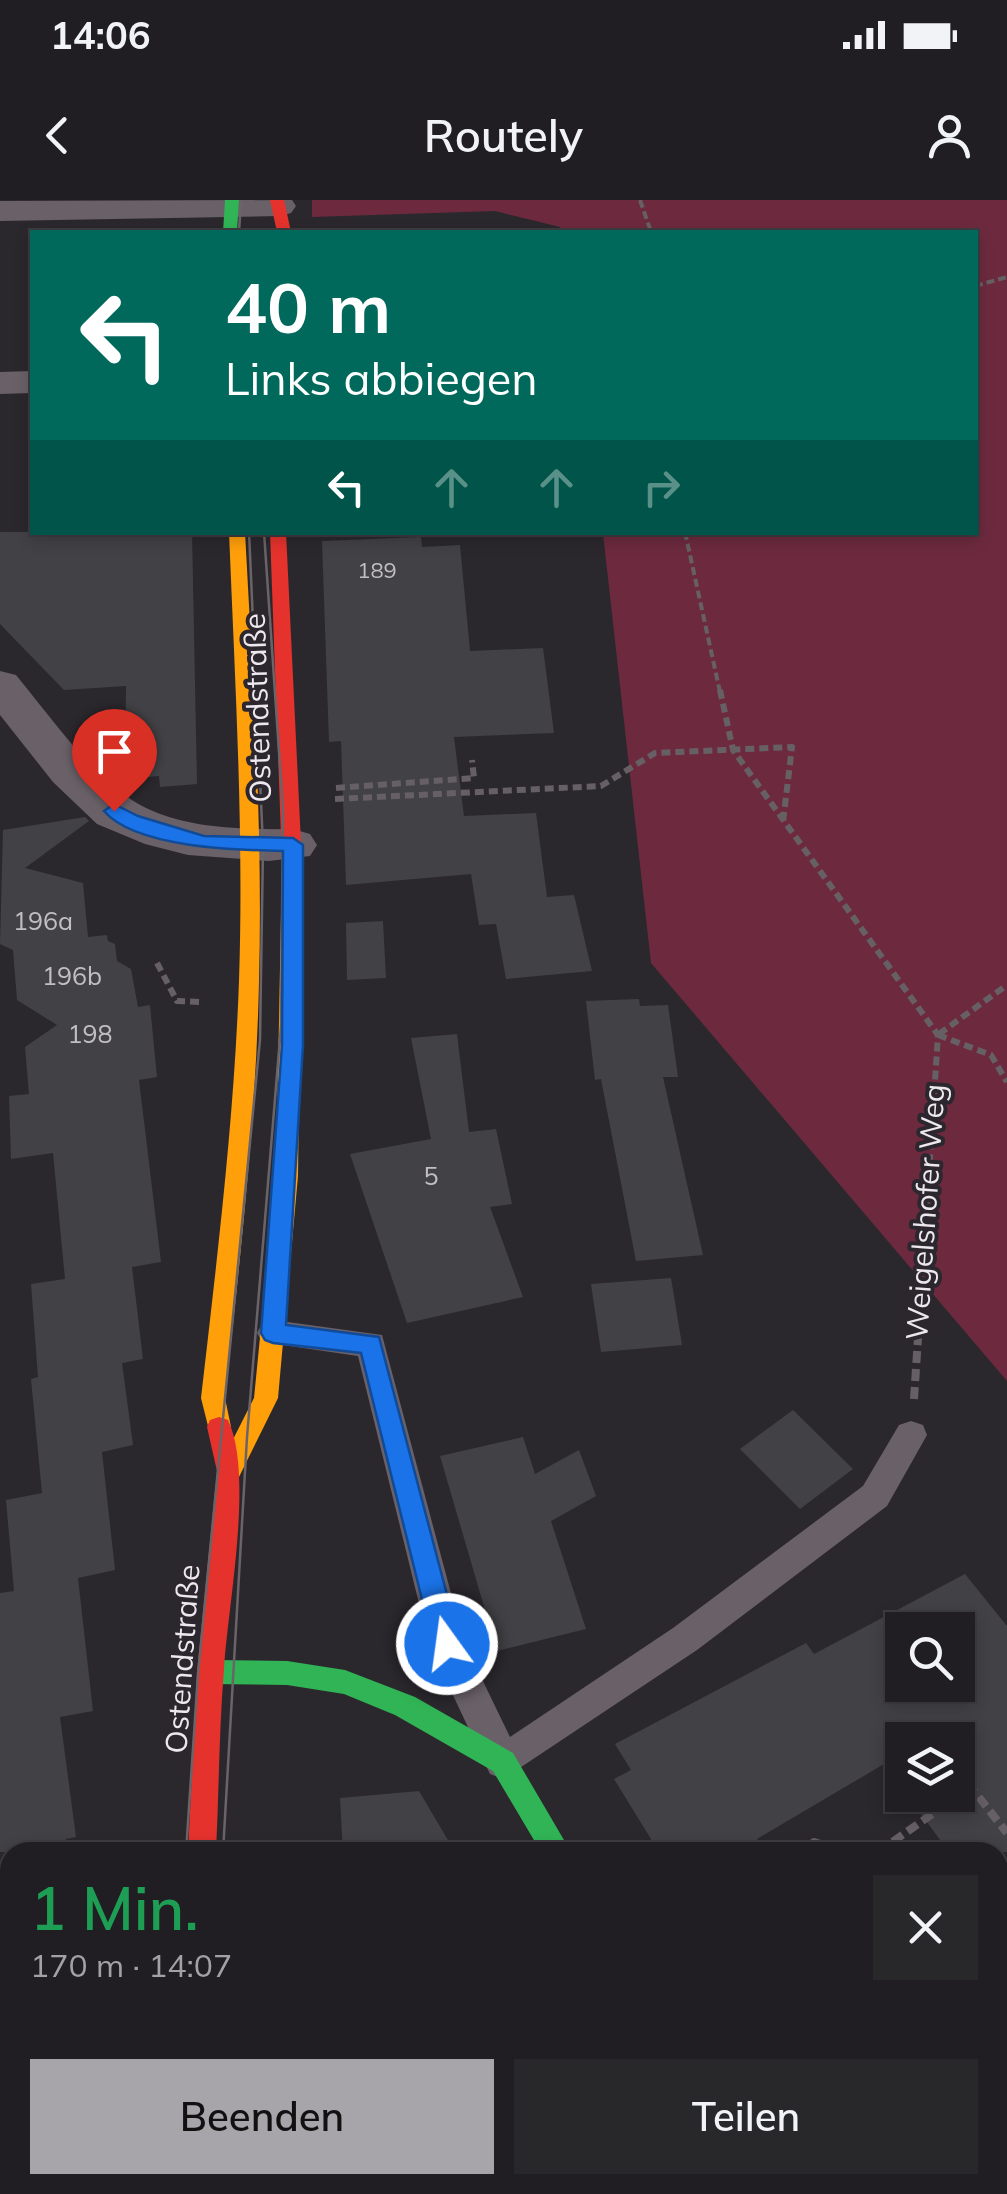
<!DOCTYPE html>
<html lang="de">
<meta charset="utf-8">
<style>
body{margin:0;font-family:Mulish,sans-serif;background:#28272a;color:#f1f3f6;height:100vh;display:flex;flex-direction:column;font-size:38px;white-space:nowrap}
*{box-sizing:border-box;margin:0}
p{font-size:32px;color:#a2a2a5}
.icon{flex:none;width:55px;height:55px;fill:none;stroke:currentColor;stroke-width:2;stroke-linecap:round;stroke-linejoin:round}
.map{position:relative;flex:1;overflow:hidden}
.side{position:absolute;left:0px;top:1642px;width:1008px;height:352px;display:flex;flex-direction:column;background:#201e22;border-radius:30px 30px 0 0;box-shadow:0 5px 15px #0003,0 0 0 2px #3d3c40}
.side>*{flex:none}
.guide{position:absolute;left:30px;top:30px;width:948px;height:305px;border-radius:0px;box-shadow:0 5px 15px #0003,0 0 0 2px #3d3c40;background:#00695c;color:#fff;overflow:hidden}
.tools{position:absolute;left:885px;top:1412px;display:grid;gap:20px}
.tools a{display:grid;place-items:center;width:90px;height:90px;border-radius:0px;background:#201e22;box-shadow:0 5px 15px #0003,0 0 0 2px #3d3c40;font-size:50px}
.pin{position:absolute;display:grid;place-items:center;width:85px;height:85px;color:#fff;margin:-102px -42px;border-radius:50% 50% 50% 0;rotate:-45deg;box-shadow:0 0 10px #0007}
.pin .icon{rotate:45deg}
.me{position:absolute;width:110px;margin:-55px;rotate:346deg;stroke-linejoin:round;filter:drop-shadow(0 0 8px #0008)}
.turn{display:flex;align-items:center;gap:35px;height:210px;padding:0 30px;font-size:45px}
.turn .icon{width:130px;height:130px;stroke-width:2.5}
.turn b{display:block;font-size:70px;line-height:85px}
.lanes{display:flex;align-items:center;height:95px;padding:0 30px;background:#0003;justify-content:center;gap:50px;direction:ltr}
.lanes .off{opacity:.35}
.round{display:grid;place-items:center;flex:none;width:105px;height:105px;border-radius:0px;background:#28272a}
.head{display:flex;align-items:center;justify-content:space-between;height:170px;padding:0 30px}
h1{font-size:60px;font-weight:600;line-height:75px;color:#1e9e55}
.action{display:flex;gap:20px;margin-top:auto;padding:20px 30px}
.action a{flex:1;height:115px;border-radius:0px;background:#a8a5aa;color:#111;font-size:40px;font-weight:600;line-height:115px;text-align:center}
.action a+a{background:#28272a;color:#f1f3f6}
.status{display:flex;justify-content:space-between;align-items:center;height:70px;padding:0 50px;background:#201e22;direction:ltr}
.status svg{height:28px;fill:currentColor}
header{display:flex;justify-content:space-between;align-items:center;height:130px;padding:0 30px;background:#201e22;font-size:45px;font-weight:600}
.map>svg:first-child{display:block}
.green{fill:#6d2a3f}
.building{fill:#424145;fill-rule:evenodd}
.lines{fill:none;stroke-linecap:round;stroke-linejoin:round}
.path-far2{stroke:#666065;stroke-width:4;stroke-dasharray:8 4;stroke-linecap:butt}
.path-far1{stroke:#666065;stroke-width:6;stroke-dasharray:9 5;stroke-linecap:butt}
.path{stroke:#666065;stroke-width:8;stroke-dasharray:12 6;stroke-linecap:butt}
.lane{fill:#6a6168;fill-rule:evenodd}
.street{fill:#6a6168;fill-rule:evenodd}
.fast{fill:#30b455;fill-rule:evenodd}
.slow{fill:#ff9f0a;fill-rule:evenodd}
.jam{fill:#e5322d;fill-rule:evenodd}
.tram{stroke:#6a6469;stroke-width:2.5}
.route{fill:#1a73e8;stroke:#114b97;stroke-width:2.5}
.labels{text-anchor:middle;stroke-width:8;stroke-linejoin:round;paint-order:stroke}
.far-number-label{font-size:22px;fill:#c2bec3}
.number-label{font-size:25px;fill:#c2bec3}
.street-label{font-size:30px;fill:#ece8ed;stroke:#2c272e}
</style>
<div class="status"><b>14:06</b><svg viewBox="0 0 49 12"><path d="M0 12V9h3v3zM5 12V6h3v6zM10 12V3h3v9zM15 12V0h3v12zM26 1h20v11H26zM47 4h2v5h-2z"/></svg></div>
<header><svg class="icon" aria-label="back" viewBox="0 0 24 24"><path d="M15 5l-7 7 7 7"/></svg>Routely<svg class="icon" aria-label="person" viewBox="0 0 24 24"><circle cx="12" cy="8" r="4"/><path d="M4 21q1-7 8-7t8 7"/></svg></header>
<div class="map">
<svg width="1007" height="1994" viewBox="0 0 1007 1994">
<rect width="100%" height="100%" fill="#2b282d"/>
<!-- green -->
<path class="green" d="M312,0H1007V1181L651,763L603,333L975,332V32H562L560,27L495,11L312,17Z"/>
<!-- building -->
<g class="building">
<path d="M0,332H192L197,584L160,587L159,576L125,579L126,486L64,490L0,424Z"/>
<path d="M421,337L422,347L460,345L470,451L543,448L554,533L454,537L464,616L536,613L547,697L574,695L592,771L506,779L496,724L479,725L471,674L346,685L341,541L329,542L322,341Z"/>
<path d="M85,617L89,621L25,668L83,683L88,737L107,735L108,741L115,744L117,761L131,769L138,807L150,805L157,877L139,880L161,1062L132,1067L143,1159L122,1163L133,1245L102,1252L115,1370L78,1378L93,1511L60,1517L76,1637L66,1639L67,1652H0V1393L14,1391L6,1300L42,1293L31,1179L38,1177L31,1084L65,1079L53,953L11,959L9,896L29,894L25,847L57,825L17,800L13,750L0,744L3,630Z"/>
<path d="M383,721L386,778L347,780L346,723Z"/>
<path d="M639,799L640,806L668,805L678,877H663L703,1055L636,1061L601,879L595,880L586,801Z"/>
<path d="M457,834L469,932L496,929L512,1004L490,1007L523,1097L407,1123L350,954L431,939L411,838Z"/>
<path d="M671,1078L682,1145L601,1152L591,1084Z"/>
<path d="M793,1210L853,1269L800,1309L740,1249Z"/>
<path d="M523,1237L535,1274L579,1250L596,1296L551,1321L586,1429L497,1451L440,1256Z"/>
<path d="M965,1374L1007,1426V1652H949L907,1595H958V1540H902V1589L884,1564L757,1639L766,1652H659L614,1579L631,1570L615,1544L806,1443L814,1454ZM902,1430H958V1485H902Z"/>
<path d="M419,1591L455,1652H343L340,1598Z"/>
</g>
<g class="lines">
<!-- path-far2 -->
<g class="path-far2">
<path d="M640,0L651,32"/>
<path d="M975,86L1007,77"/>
<path d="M685,332L720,492"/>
</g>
<!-- path-far1 -->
<g class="path-far1">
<path d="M720,490L733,550L938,835L918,1140"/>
<path d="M336,588L474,578L472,560"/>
<path d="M335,599L601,586L655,553L792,547L783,622"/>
<path d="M157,763L177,801L200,802"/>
<path d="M939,834L1007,785"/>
<path d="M938,835L991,855L1007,882"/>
</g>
<!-- path -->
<g class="path">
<path d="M914,1199L918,1138"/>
<path d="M797,1652L814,1642L846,1652"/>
<path d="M878,1652L971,1587L1007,1633"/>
</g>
<!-- lane -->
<path class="lane" d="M273,1120L382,1135L464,1442L510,1537L673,1428L863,1286L899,1225L911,1221L923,1225L927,1235L887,1306L697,1450L503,1579L490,1574L429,1444L358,1156L262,1142L257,1133L262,1124Z"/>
<!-- street -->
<g class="street">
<path d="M292,0L296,6L291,13L279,16L0,21V1Z"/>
<path d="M32,171V193L0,194V172Z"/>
<path d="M0,471L16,475C113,595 128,632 293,629L310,634L317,645L310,656L269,661L188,655L145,644L97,624L53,582L0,515Z"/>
<path d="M715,1985H793L796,1994H718Z"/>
</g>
<!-- fast -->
<g class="fast">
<path d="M225,0H239L237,32H223Z"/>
<path d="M210,1460L287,1461L345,1470L415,1497L513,1553L571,1652H541L493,1571L395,1515L344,1494L287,1485L210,1484L201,1481L197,1472L201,1463Z"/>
</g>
<!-- slow -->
<g class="slow">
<path d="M229,332H245C253,482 263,631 259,781C256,921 240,1059 225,1198L231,1227L228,1234L219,1237L210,1234L201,1198C217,1059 234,921 239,781C244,632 235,482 229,332Z"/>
<path d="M292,657L302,664L298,976L278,1198L238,1279L229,1282L220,1279L217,1271L254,1198L276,976L282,664Z"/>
</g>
<!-- jam -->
<g class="jam">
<path d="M270,0H284L291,32H277Z"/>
<path d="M270,332H286L302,664L292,671L282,664Z"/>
<path d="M219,1217L228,1220C254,1274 228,1405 224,1469C219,1530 219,1591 216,1652H188L197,1472L217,1271L207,1227L210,1220Z"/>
<path d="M205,1985H237L238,1994H206Z"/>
</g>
<!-- tram -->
<g class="tram">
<path d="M239,32L241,0"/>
<path d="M186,1652L198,1474L260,840L263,646L249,332"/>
<path d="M223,1652L247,1237L281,826L283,610L264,332"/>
<path d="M199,1985L200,1994"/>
<path d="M236,1985L237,1994"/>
</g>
</g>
<!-- route -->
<path class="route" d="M114,604L138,616L204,636L293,638L303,645V845L286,1125L379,1137L460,1444L456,1452L447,1456L437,1452L433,1444L361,1153L273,1143L265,1140L261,1133L282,845L283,651C237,650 136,648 104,611Z"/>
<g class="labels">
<!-- far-number labels -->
<g class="far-number-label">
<text x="377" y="378">189</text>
</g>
<!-- number labels -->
<g class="number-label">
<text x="43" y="730">196a</text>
<text x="72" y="785">196b</text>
<text x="90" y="843">198</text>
<text x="431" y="985">5</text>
</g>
<!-- street labels -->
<g class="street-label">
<text transform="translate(258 508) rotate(-92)" y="10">Ostendstraße</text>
<text transform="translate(926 1012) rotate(-86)" y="10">Weigelshofer Weg</text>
<text transform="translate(183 1459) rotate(-86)" y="10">Ostendstraße</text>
</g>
</g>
</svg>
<div class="tools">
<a><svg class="icon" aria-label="search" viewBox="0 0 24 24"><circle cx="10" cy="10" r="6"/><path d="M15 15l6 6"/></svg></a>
<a><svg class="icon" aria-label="layers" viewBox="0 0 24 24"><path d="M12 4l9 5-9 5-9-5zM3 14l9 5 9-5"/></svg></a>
</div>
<div class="pin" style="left:114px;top:611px;background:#d93025"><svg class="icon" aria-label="arrive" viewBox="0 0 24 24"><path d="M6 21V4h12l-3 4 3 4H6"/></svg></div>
<svg class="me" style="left:447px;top:1444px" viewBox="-20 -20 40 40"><circle r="17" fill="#1a73e8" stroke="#fff" stroke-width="3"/><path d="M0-11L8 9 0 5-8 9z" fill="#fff"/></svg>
<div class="guide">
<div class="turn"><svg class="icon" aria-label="left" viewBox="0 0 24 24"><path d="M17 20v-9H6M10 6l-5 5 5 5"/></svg><div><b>40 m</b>Links abbiegen</div></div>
<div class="lanes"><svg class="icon" aria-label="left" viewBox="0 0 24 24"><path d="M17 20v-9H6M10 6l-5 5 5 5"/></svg><svg class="icon off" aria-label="ahead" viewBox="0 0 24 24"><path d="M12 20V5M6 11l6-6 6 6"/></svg><svg class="icon off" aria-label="ahead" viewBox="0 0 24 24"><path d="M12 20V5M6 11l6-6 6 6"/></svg><svg class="icon off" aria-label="right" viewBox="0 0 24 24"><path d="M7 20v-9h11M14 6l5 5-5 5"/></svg></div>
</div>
<section class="side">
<div class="head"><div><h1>1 Min.</h1><p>170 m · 14:07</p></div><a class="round"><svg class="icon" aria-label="close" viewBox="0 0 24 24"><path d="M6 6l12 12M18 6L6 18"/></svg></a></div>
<div class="action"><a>Beenden</a><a>Teilen</a></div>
</section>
</div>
